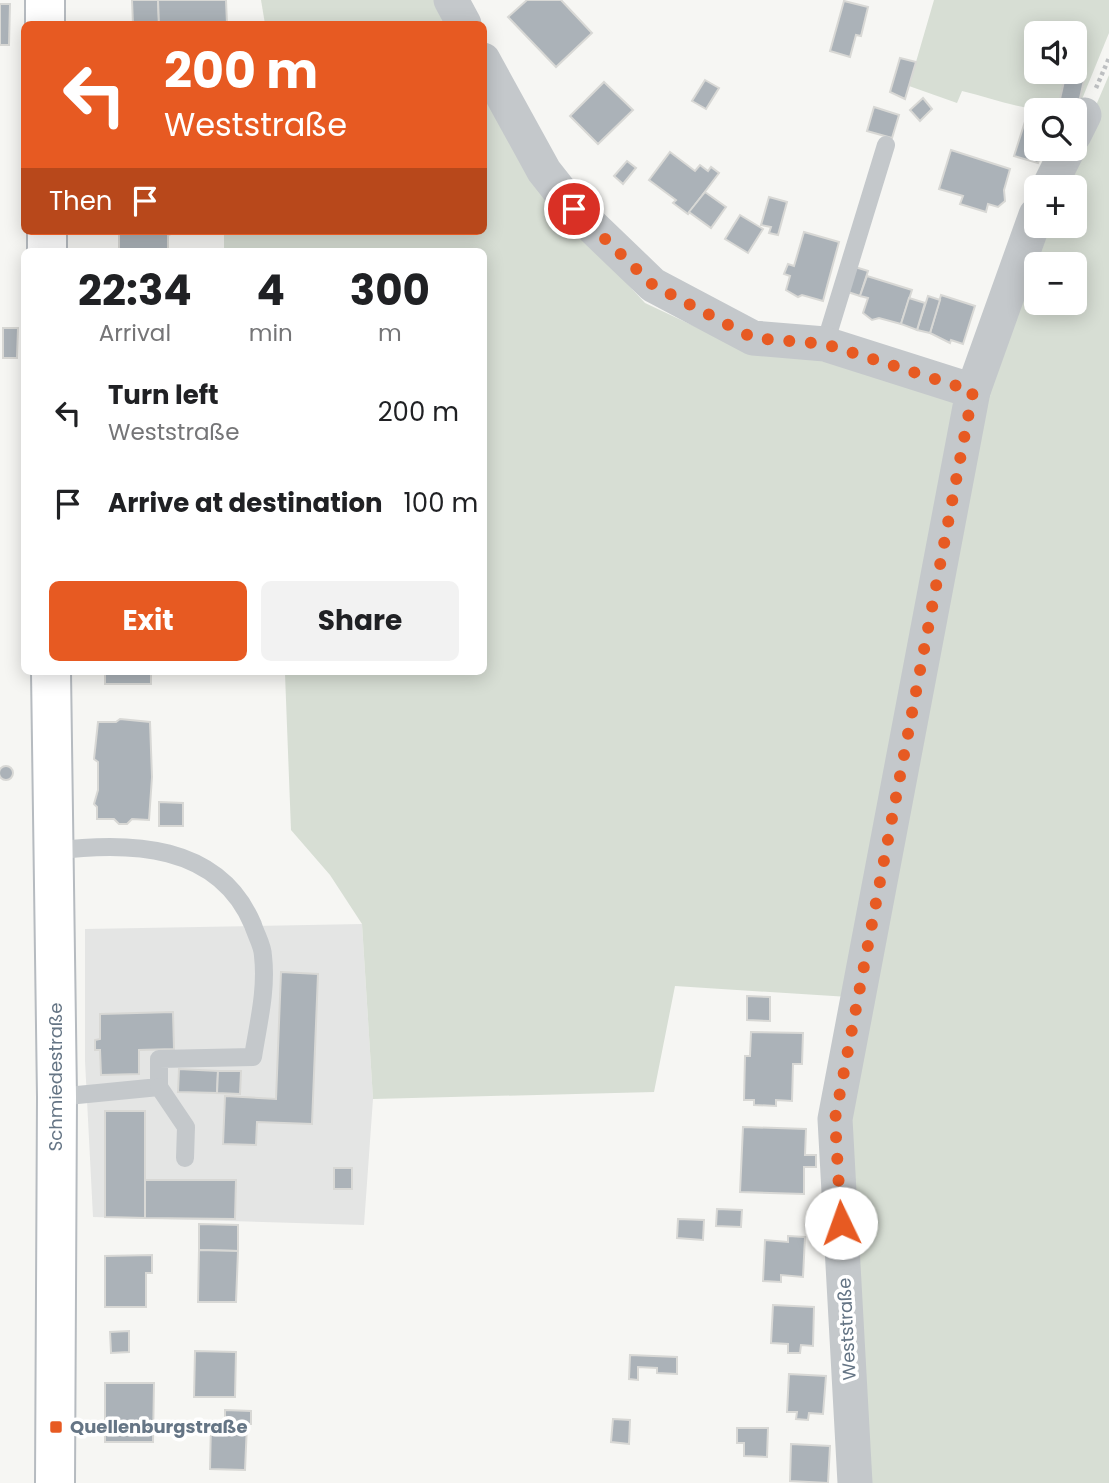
<!DOCTYPE html>
<meta charset="utf-8">
<style>
body{margin:0;font-family:Poppins,sans-serif;background:#f2f2f2;color:#202124;height:100vh;display:flex;flex-direction:column;font-size:26px;white-space:nowrap}
*{box-sizing:border-box;margin:0}
p{font-size:23px;color:#757577}
.icon{flex:none;width:38px;height:38px;fill:none;stroke:currentColor;stroke-width:2;stroke-linecap:round;stroke-linejoin:round}
.map{position:relative;flex:1;overflow:hidden}
.drawer{position:absolute;left:21px;top:248px;width:466px;height:427px;display:flex;flex-direction:column;background:#fff;border-radius:10px;box-shadow:0 4px 18px #0003}
.drawer>*{flex:none}
.top-card{position:absolute;left:21px;top:21px;width:466px;height:214px;border-radius:10px;box-shadow:0 4px 18px #0003;background:#e75a22;color:#fff;overflow:hidden}
.fabs{position:absolute;left:1024px;top:21px;display:grid;gap:14px}
.fabs a{display:grid;place-items:center;width:63px;height:63px;border-radius:10px;background:#fff;box-shadow:0 4px 18px #0003;font-size:35px}
.pin{position:absolute;display:grid;place-items:center;width:60px;height:60px;color:#fff;margin:-30px;border:4px solid #fff;border-radius:50%;box-shadow:0 2px 7px #0007}
.me{position:absolute;width:77px;margin:-38px;rotate:357deg;stroke-linejoin:round;filter:drop-shadow(0 0 5px #0008)}
.turn{display:flex;align-items:center;gap:24px;height:147px;padding:0 28px;font-size:32px}
.turn .icon{width:91px;height:91px;stroke-width:2.5}
.turn b{display:block;font-size:49px;line-height:60px}
.then{display:flex;align-items:center;height:66px;padding:0 28px;background:#0003;gap:14px;font-size:26px}
.eta{display:flex;justify-content:space-evenly;align-items:center;height:119px;text-align:center}
.eta b{font-size:42px;font-weight:700;line-height:49px}
.cta{display:flex;gap:14px;margin-top:auto;padding:14px 28px}
.cta a{flex:1;height:80px;border-radius:10px;background:#e75a22;color:#fff;font-size:28px;font-weight:700;line-height:80px;text-align:center}
.cta a+a{background:#f2f2f2;color:#202124}
ul{padding:0;list-style:none}
li{display:flex;align-items:center;gap:21px;height:91px;padding:0 28px}
li div{flex:1}
li b{display:block;font-size:26px}
li em{font-style:normal}
.map>svg:first-child{display:block}
.built{fill:#e4e5e4}
.green{fill:#d7ded4;fill-rule:evenodd}
.building{fill:#abb2b8;stroke:#d8d8d5;stroke-width:2}
.lines{fill:none;stroke-linecap:round;stroke-linejoin:round}
.secondary-casing{stroke:#b6bbc0;stroke-width:42}
.path{stroke:#bec0c2;stroke-width:4.5;stroke-dasharray:3.5 3.5;stroke-linecap:butt}
.lane{stroke:#c4c8cb;stroke-width:18}
.street{stroke:#c4c8cb;stroke-width:35}
.secondary{stroke:#fff;stroke-width:38}
.route{stroke:#e75a22;stroke-width:12;stroke-dasharray:0 21.6}
.poi-dot{fill:#e75a22;stroke:#fff;stroke-width:2.5}
.labels{text-anchor:middle;stroke-width:7;stroke-linejoin:round;paint-order:stroke}
.street-label{font-size:18px;fill:#657585;stroke:#fff}
.poi-label{font-size:18px;font-weight:bold;fill:#657585;stroke:#fff;text-anchor:start}
</style>
<div class="map">
<svg width="1109" height="1483" viewBox="0 0 1109 1483">
<rect width="100%" height="100%" fill="#f6f6f3"/>
<!-- built -->
<path class="built" d="M362,924L373,1099L364,1225L93,1217L85,1061V929Z"/>
<!-- green -->
<g class="green">
<path d="M261,0H439L452,24H265Z"/>
<path d="M934,0H1109V33L1080,104C1042,119 1000,100 962,91L957,103L909,86ZM1036,33H1074V72H1036Z"/>
<path d="M1109,75V1483H865L844,1117L976,399L1043,226H1074V187H1061ZM1036,264H1074V303H1036Z"/>
<path d="M483,81L547,197L645,303L745,350L841,361L963,404L849,997L675,986L654,1092L373,1099L362,924L330,875L291,830L285,674L244,672H483V252H224V231H483Z"/>
</g>
<!-- building -->
<g class="building">
<path d="M132,0H158L159,24H133Z"/>
<path d="M158,0H226L227,24H159Z"/>
<path d="M527,0H561L592,33L556,67L508,17Z"/>
<path d="M844,1L868,7L861,36L856,35L850,57L830,51Z"/>
<path d="M0,4H10L9,45H0Z"/>
<path d="M900,58L916,62L905,99L890,92Z"/>
<path d="M1074,68L1086,71L1077,112L1058,108L1066,72H1074Z"/>
<path d="M705,80L719,88L706,109L692,101Z"/>
<path d="M604,82L633,110L598,144L570,116Z"/>
<path d="M923,98L932,109L920,121L910,110Z"/>
<path d="M1030,106L1042,110H1036V149H1043L1038,163L1014,156Z"/>
<path d="M874,107L899,115L892,138L867,131Z"/>
<path d="M951,150L1010,169L1004,190L1005,201L998,207L988,204L986,212L960,204L963,196L939,189Z"/>
<path d="M670,152L695,171L700,165L708,171L711,167L719,173L688,214L673,203L676,200L649,180Z"/>
<path d="M627,161L636,168L623,184L614,176Z"/>
<path d="M705,192L726,207L711,228L689,212Z"/>
<path d="M769,197L787,202L778,235L769,233L771,227L761,225Z"/>
<path d="M740,215L763,229L748,253L725,239Z"/>
<path d="M119,231H177V232L168,235V252H119Z"/>
<path d="M804,232L839,242L823,301L802,295L798,297L786,290L790,276L784,274L788,264L794,266Z"/>
<path d="M855,267L868,271L860,296L848,292Z"/>
<path d="M867,276L912,290L901,324L879,318L872,320L863,313L868,298L860,296Z"/>
<path d="M941,295L975,306L963,344L951,340L950,343L930,333Z"/>
<path d="M928,296L940,300L930,333L917,330Z"/>
<path d="M909,298L925,303L917,330L901,324Z"/>
<path d="M3,328H18L17,358H3Z"/>
<rect x="105" y="672" width="46" height="12"/>
<path d="M120,719L150,722L152,777L149,820L132,819L127,824H119L114,819H97V807L94,804L98,790V762L94,759L98,722H116Z"/>
<circle cx="6" cy="773" r="7"/>
<path d="M159,802L183,803V826H159Z"/>
<path d="M281,972L318,974L312,1124L257,1122L256,1145L223,1144L225,1096L276,1099Z"/>
<path d="M747,996L770,997V1021L747,1020Z"/>
<path d="M173,1012L174,1049L139,1050V1074L101,1075L100,1050H95V1040L100,1039V1014Z"/>
<path d="M751,1032L803,1033L802,1064H793L792,1101L776,1100V1106L754,1105V1100H744L745,1056H750Z"/>
<path d="M179,1069L218,1071L217,1093L178,1092Z"/>
<path d="M218,1071H241L240,1094L217,1093Z"/>
<path d="M105,1111H145V1218L105,1217Z"/>
<path d="M743,1127L806,1129L805,1155H816V1167H804V1194L740,1192Z"/>
<rect x="334" y="1168" width="18" height="21"/>
<path d="M145,1180H236L235,1219L145,1218Z"/>
<path d="M717,1209L742,1210L741,1227L716,1226Z"/>
<path d="M678,1219L704,1220L703,1240L677,1238Z"/>
<path d="M199,1224L238,1225V1251L199,1250Z"/>
<path d="M788,1236L805,1237L803,1277L781,1275V1282L763,1281L765,1240L788,1242Z"/>
<path d="M199,1250L238,1251L236,1302H198Z"/>
<path d="M152,1255V1273H146V1307H105V1256Z"/>
<path d="M773,1305L814,1307L813,1346L801,1345L800,1353H788V1344L771,1343Z"/>
<path d="M129,1331V1352L111,1353L110,1332Z"/>
<path d="M195,1351L236,1352L235,1397H194Z"/>
<path d="M630,1355L677,1357V1374L657,1373V1368L638,1367V1380L629,1379Z"/>
<path d="M789,1374L826,1376L823,1414L809,1413L808,1420L796,1419L797,1412H787Z"/>
<path d="M105,1383H154L153,1442H105Z"/>
<path d="M225,1410L251,1411V1424L225,1423Z"/>
<path d="M613,1419L630,1420L629,1444L611,1442Z"/>
<path d="M211,1423L247,1424L245,1470L210,1469Z"/>
<path d="M737,1428H768L767,1457L744,1456V1443H737Z"/>
<path d="M791,1444L830,1446L828,1483L790,1481Z"/>
</g>
<g class="lines">
<!-- secondary casing -->
<g class="secondary-casing">
<g id="secondary">
<path d="M45,0V24"/>
<path d="M47,231V252"/>
<path d="M51,672L57,1097L55,1483"/>
</g>
</g>
<!-- path -->
<path class="path" d="M1096,88L1109,58"/>
<!-- lane -->
<g class="lane">
<path d="M825,344L886,145"/>
<path d="M53,851C128,841 219,843 253,925C256,935 263,946 263,956C267,990 258,1024 253,1057L159,1059V1087L57,1097"/>
<path d="M159,1087L186,1127L185,1158"/>
</g>
<!-- street -->
<g class="street">
<path d="M451,0L464,24"/>
<path d="M483,60L544,171L574,209L653,285L753,338L825,344L973,391L835,1119L855,1483"/>
<path d="M1074,135L1084,115"/>
<path d="M1049,187L1068,149"/>
<path d="M973,391L1036,215"/>
</g>
<!-- secondary -->
<use href="#secondary" class="secondary"/>
</g>
<g class="lines">
<!-- route -->
<path class="route" d="M574,209L653,285L753,338L825,344L973,391L835,1119L841,1223"/>
</g>
<!-- markers -->
<rect class="poi-dot" x="49" y="1420" width="14" height="14" rx="3.5"/>
<g class="labels">
<!-- street labels -->
<g class="street-label">
<text transform="translate(56 1077) rotate(-90)" y="6">Schmiedestraße</text>
<text transform="translate(847 1329) rotate(-93)" y="6">Weststraße</text>
</g>
<!-- poi labels -->
<g class="poi-label">
<text x="70" y="1433">Quellenburgstraße</text>
</g>
</g>
</svg>
<div class="fabs">
<a><svg class="icon" aria-label="sound" viewBox="0 0 24 24"><path d="M4 9h4l5-4v14l-5-4H4zM17 9q2 3 0 6"/></svg></a>
<a><svg class="icon" aria-label="search" viewBox="0 0 24 24"><circle cx="10" cy="10" r="6"/><path d="M15 15l6 6"/></svg></a>
<a>+</a>
<a>−</a>
</div>
<div class="pin" style="left:574px;top:209px;background:#d93025"><svg class="icon" aria-label="arrive" viewBox="0 0 24 24"><path d="M6 21V4h12l-3 4 3 4H6"/></svg></div>
<svg class="me" style="left:841px;top:1223px" viewBox="-20 -20 40 40"><circle r="19" fill="#fff"/><path d="M0-13L10 11 0 6-10 11z" fill="#e75a22"/></svg>
<div class="top-card">
<div class="turn"><svg class="icon" aria-label="left" viewBox="0 0 24 24"><path d="M17 20v-9H6M10 6l-5 5 5 5"/></svg><div><b>200 m</b>Weststraße</div></div>
<div class="then">Then<svg class="icon" aria-label="arrive" viewBox="0 0 24 24"><path d="M6 21V4h12l-3 4 3 4H6"/></svg></div>
</div>
<section class="drawer">
<div class="eta">
<div><b>22:34</b><p>Arrival</p></div>
<div><b>4</b><p>min</p></div>
<div><b>300</b><p>m</p></div>
</div>
<ul>
<li><svg class="icon" aria-label="left" viewBox="0 0 24 24"><path d="M17 20v-9H6M10 6l-5 5 5 5"/></svg><div><b>Turn left</b><p>Weststraße</p></div><em>200 m</em></li>
<li><svg class="icon" aria-label="arrive" viewBox="0 0 24 24"><path d="M6 21V4h12l-3 4 3 4H6"/></svg><div><b>Arrive at destination</b></div><em>100 m</em></li>
</ul>
<div class="cta"><a>Exit</a><a>Share</a></div>
</section>
</div>
